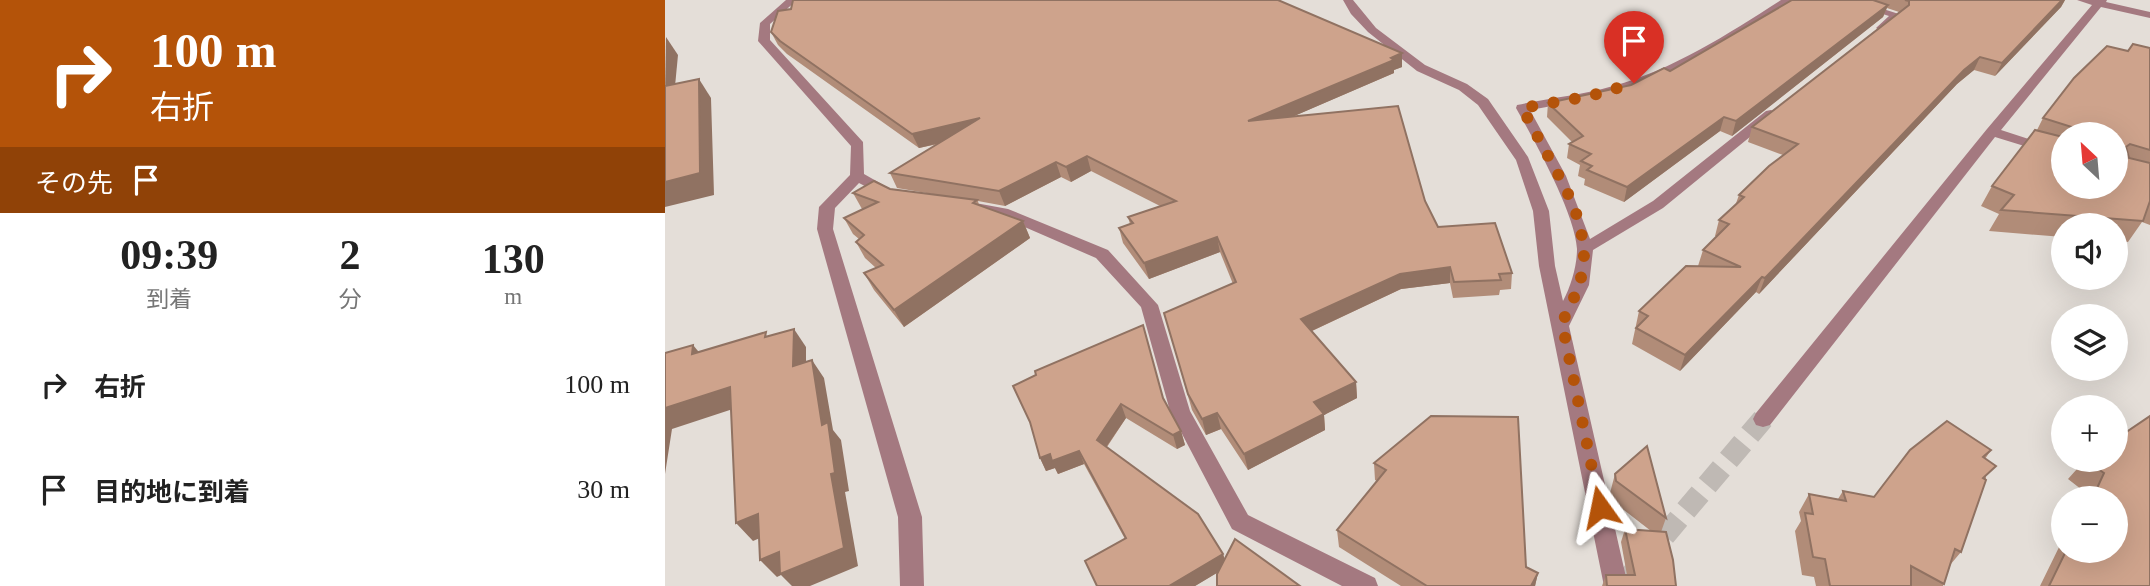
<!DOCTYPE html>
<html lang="ja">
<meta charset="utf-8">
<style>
body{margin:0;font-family:"Times New Roman","Noto Sans JP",serif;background:#f2f2f2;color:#222;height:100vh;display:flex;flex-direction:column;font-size:26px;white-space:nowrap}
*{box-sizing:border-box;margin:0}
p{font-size:23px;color:#767676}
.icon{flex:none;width:38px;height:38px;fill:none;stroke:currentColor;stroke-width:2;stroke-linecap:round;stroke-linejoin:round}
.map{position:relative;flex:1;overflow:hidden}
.sheet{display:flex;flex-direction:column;background:#fff;width:665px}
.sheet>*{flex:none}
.top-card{background:#b45309;color:#fff;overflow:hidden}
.needle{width:46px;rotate:334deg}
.fabs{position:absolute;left:1386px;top:122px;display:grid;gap:14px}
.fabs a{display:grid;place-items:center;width:77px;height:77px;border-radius:50%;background:#fff;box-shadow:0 7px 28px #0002;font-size:35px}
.pin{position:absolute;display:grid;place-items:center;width:60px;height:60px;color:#fff;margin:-72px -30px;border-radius:50% 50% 50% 0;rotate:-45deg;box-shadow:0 0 7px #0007}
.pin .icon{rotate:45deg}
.me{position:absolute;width:77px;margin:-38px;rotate:348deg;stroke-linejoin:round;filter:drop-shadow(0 0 5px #0008)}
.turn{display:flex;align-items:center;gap:24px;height:147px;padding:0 35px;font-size:32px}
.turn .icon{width:91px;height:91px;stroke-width:2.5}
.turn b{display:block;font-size:49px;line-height:60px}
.then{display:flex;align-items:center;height:66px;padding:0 35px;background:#0003;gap:14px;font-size:26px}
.eta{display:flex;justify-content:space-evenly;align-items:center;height:119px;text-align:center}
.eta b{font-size:42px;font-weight:600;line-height:49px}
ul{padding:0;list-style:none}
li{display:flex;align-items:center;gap:21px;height:105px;padding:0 35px}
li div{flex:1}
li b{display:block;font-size:26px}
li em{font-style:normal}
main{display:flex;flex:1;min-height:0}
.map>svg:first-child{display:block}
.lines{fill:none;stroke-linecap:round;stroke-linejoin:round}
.minor-tunnel{stroke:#bfb9b4;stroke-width:22;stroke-dasharray:22 11;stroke-linecap:butt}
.minor{fill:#a47980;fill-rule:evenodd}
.wall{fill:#b18c78;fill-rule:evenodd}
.shaded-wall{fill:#907262}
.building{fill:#cea38c;stroke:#907262;stroke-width:2}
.route{stroke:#b45309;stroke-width:12;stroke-dasharray:0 21.6}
</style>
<main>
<section class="sheet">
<div class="top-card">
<div class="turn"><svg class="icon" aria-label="right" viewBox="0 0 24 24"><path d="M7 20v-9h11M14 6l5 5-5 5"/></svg><div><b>100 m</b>右折</div></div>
<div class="then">その先<svg class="icon" aria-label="arrive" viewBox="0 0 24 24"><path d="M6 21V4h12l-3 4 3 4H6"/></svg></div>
</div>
<div class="eta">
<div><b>09:39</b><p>到着</p></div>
<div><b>2</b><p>分</p></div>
<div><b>130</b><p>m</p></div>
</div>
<ul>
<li><svg class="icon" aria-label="right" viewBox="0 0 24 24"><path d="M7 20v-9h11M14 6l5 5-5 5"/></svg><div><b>右折</b></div><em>100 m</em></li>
<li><svg class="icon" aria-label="arrive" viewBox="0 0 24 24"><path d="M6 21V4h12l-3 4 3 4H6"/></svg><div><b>目的地に到着</b></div><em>30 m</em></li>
</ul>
</section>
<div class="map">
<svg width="1485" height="586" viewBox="0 0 1485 586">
<rect width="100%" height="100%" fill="#e4ded8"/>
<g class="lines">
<!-- minor-tunnel -->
<path class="minor-tunnel" d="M957,586L1098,419"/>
<!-- minor -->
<g class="minor">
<path d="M121,0H132L105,24V40L198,142L199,174L234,194L231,197H221L194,183L170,208L168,229L257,517L259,586H235L233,517L152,229L154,207L185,175L186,146L93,41L95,23Z"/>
<path d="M678,0H688L711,28L760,65L802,84L823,99L863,157L884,211L890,266L898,301C906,286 912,266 912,249C910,213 869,140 851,108L852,105C884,98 917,95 948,86C1009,69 1063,34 1116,0H1128C1115,13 1095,23 1079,33C1007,78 948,95 865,110L901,176L925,239L988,201L1101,111L1106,110L1113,114L998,208L928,250L924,285L904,326L963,586H939L874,266L868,211L851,160L813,105L794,90L752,71L703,32L686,14Z"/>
<path d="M1174,0H1190L1237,15L1216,31L1211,28L1224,16Z"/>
<path d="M1412,0H1442L1441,2L1485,12V18L1436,7L1336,130L1398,150V158L1330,137L1105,425L1098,427L1091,425L1088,419L1091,413L1322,129L1427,5Z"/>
<path d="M305,202L343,209L443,250L493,305L525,411L583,515L710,578L713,586H677L567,529L505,411L476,307L431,258L334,216L300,210L297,207L300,204Z"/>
</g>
</g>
<!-- wall -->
<g class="wall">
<path d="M1127,0H1400L1396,7L1330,76L1309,70L1292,84L1094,294L1091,292L1015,371L967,344L974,311L1035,266H1033L1038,250L1052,236H1050L1054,220L1070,206L1074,195L1118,155L1083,142L1087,127L1234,12L1222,8L1218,17L1067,136L1055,131L959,202L919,185L920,179L913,176L915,165L902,158L904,144L907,142L882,117L883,103L966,85L1005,71Z"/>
<path d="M106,32L737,67L729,70V73L629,116L760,201L773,227L847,273L846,289L835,290L834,295L788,298L785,283L736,289L647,331L691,382L692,398L659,415L660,430L583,470L556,429L541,435L527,410L499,313L568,284L555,252L484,279L458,243L454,228L465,224L463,217L495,206L426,171L406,182L396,177L340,206L313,201L314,205L358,221L365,238L239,327L209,290L199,273L211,268L200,258L191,242L194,239L188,234L179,218L197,209L188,193L225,189L291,198L232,188L225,173L273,144L254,148L122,54L113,45Z"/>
<path d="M1485,48V225L1477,222L1463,242L1451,241V226H1398V237L1324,231L1334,214L1316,206L1327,186L1372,130L1378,118L1463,51ZM1398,135H1451L1398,187Z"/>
<path d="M348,386L499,399L516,431L520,445L512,449L461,418L442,447L558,554L560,560L553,572L530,586H432L460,539L419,464L393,474L390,468L381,471L375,458L365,423Z"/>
<path d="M766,416L861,567L873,573L870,586H736L674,547L672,530L712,481L710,480L709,463Z"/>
<path d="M1326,450L1320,459L1321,479L1296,552L1285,565L1278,586H1151L1149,577L1137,575L1130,531L1136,521L1134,512L1144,494L1173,499L1178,491L1209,497Z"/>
<path d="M1420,460H1451L1485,586H1375L1398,539V551H1451V499H1418L1421,493L1403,479Z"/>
<path d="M950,474L1001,518L996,532L1011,586H937L941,575H962L956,542L960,529L986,531L946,500L945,493Z"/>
</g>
<!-- shaded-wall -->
<g class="shaded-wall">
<path d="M1397,0H1400L1396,7L1330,76L1337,63Z"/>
<path d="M1223,5L1218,17L1067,136L1071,121Z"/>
<path d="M1,37L13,55L8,107L0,94Z"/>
<path d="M737,53V67L729,70V73L585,135L583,121Z"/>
<path d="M1315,57L1309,70L1292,84L1094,294L1100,278L1299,70Z"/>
<path d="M34,79L46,98L49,195L0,207V182Z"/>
<path d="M1059,117L1055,131L959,202L962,187Z"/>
<path d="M315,118L321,132L254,148L247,134Z"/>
<path d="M422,156L426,171L406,182L401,167Z"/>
<path d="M391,162L396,177L340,206L334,191Z"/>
<path d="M358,221L365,238L239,327L229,310Z"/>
<path d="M552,237L555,252L484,279L479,263Z"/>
<path d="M785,267V283L736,289L638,335L636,319L735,274Z"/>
<path d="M1097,277L1091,292L1015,371L1020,355Z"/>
<path d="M129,329L141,347V384L128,366Z"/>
<path d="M28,345L43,363L27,354Z"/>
<path d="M147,360L159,378L168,430L176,440L184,491L180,492L193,566L145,586H127L116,575L112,577L95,560Z"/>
<path d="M691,382L692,398L659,415L660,430L583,470L579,454L649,402Z"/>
<path d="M65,387L80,405L7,429L0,474V408Z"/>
<path d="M456,404L461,418L437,453L432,440Z"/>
<path d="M552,413L556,429L541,435L537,419Z"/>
<path d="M516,431L520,445L512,449L508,435Z"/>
<path d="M414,451L419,464L393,474L390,468L381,471L375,458L385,454Z"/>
<path d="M93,514L109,532L88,541L71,523Z"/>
<path d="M558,554L562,567L530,586H504Z"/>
<path d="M873,573L870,586H866Z"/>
</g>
<!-- building -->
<g class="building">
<path d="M128,0H613L737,53L726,58L729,60L583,121L733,106L760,201L773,227L830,223L847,273L834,274L836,280L789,282L785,267L735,274L636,319L691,382L649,402L659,414L579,454L552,413L537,419L523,394L499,313L571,282L552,237L479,263L454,228L468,223L463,217L511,201L422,156L401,167L391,162L334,191L225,173L315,118L247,134L115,41L106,32L113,11L126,9Z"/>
<path d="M1127,0H1208L1223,5L1071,121L1059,117L962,187L922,170L927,166L916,161L926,154L904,144L918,136L883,103L966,85L999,68L1005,71Z"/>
<path d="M1240,0H1397L1337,63L1315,57L1299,70L1100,278L1097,277L1020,355L971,328L983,316L974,311L1021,266L1076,267L1038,250L1064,224L1054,220L1079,197L1074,195L1104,166L1133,144L1087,127L1244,5V1Z"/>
<path d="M1468,44L1485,48V150L1465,144L1461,147L1464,158L1485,163V201L1478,221L1336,210L1349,195L1327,186L1370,130L1398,137V187H1451V135H1411L1410,128L1378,118L1409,78L1442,46L1463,51Z"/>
<path d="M34,79L35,173L0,182V86Z"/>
<path d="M209,181L225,189L312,200L308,203L358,221L229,310L199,273L218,265L191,242L199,235L179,218L213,202L188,193Z"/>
<path d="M478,325L498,398L516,431L508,435L456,404L432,440L533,514L558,554L504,586H432L420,561L461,538L414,451L387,461L385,454L375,458L365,422L348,386L371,375L370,371Z"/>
<path d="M129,329L128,366L147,360L157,425L163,422L170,473L166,474L179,548L115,574L114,552L95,560L93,514L71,523L65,387L0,408V353L28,345L27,354L101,332L100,337Z"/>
<path d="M766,416L853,417L861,567L873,573L866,586H762L672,530L721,470L709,463Z"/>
<path d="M1485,416V586H1384L1401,551H1451V499H1427L1439,473L1420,460H1451V439Z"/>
<path d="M1282,421L1326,450L1318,457L1331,466L1318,478L1321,480L1296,552L1290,549L1279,584L1246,566V586H1165L1160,559L1148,557L1140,513L1148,514L1144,494L1181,501L1178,491L1209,497L1245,450Z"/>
<path d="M982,446L1001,518L951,481L950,474Z"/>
<path d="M960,529L1001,532L1008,560L1011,586H942L941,575H970Z"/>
<path d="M570,539L635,586H552V574Z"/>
</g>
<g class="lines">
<!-- route -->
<path class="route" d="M935,507L897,323L915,285L920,248L911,213L901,189L857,108L925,96L969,83"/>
</g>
</svg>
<div class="fabs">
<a><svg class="needle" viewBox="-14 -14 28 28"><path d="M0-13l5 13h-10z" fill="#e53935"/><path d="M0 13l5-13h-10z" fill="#767676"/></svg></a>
<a><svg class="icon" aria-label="sound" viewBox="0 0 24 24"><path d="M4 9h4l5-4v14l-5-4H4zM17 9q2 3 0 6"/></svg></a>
<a><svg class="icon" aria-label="layers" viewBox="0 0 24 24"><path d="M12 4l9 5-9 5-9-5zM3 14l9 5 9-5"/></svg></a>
<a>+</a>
<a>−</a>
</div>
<div class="pin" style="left:969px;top:83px;background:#d93025"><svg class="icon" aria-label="arrive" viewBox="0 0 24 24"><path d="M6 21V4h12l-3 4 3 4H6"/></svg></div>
<svg class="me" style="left:935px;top:507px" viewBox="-20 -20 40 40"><path d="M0-17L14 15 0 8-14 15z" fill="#b45309" stroke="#fff" stroke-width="4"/></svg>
</div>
</main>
